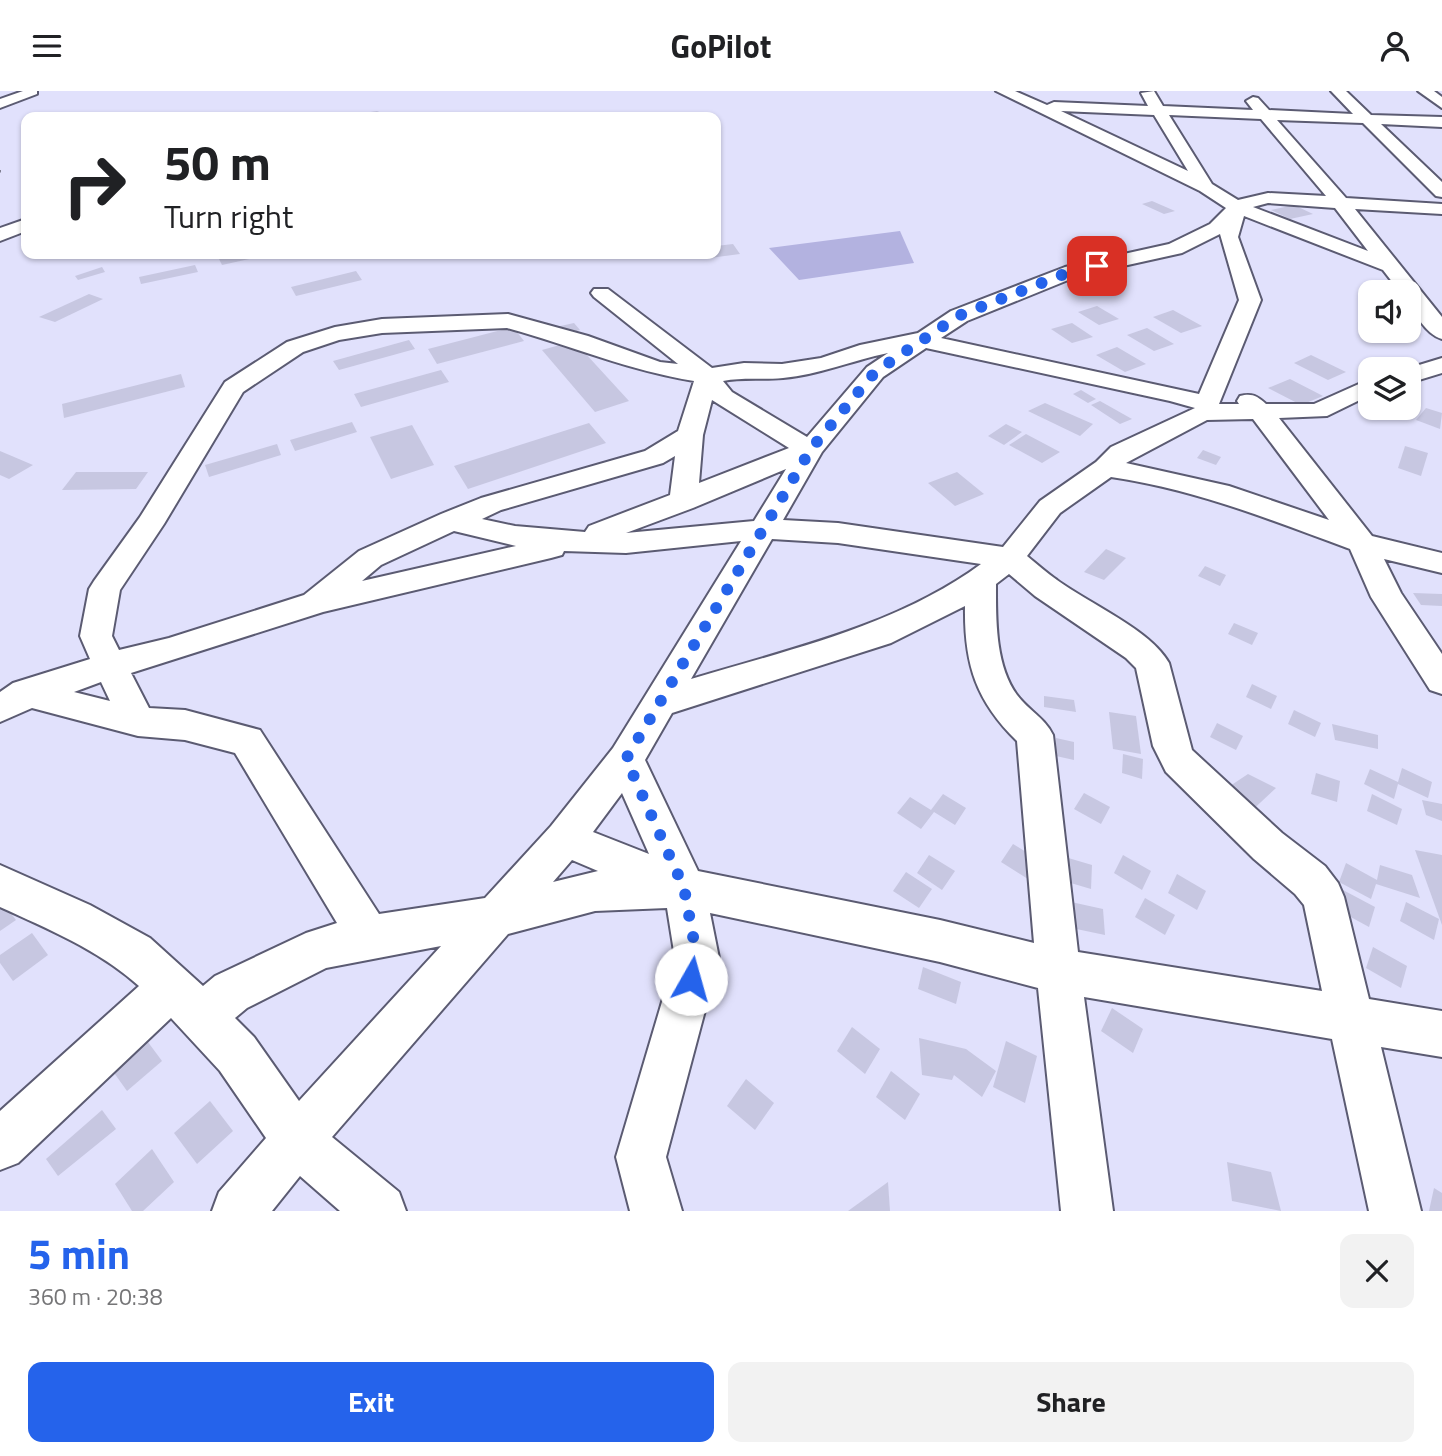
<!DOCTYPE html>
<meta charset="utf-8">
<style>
body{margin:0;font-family:"Titillium Web",sans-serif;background:#f2f2f2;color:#202124;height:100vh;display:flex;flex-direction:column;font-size:26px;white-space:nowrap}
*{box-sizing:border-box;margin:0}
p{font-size:23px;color:#757577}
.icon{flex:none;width:38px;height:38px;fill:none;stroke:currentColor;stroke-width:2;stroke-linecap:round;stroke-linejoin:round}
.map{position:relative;height:1120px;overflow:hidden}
.side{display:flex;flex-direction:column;background:#fff;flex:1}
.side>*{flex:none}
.guide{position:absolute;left:21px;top:21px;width:700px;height:147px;border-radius:14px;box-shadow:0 2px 5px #0004;background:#fff;color:#202124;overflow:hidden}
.controls{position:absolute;left:1358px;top:189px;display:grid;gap:14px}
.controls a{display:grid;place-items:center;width:63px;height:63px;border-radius:14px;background:#fff;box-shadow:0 2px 5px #0004;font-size:35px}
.pin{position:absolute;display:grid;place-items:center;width:60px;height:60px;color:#fff;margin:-30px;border-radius:14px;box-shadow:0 4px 10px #0006}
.me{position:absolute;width:77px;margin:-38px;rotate:7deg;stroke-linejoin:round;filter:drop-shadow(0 0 5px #0008)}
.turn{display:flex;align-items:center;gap:24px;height:147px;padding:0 28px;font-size:32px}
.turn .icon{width:91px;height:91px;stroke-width:2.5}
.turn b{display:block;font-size:49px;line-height:60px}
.round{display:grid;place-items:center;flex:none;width:74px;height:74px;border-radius:14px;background:#f2f2f2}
.summary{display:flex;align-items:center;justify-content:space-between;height:119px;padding:0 28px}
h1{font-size:42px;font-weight:700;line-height:52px;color:#2563eb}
.cta{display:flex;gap:14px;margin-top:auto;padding:14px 28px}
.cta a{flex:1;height:80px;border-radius:14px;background:#2563eb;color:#fff;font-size:28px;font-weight:700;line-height:80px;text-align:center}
.cta a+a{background:#f2f2f2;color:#202124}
header{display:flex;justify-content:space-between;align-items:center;height:91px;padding:0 28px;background:#fff;font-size:32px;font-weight:700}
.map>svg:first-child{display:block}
.green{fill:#b3b2e0}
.building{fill:#c7c7e1}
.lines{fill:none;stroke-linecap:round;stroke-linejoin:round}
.minor-casing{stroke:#5b5b72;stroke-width:4}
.path{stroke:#7f7f91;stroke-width:2;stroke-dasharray:2.5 2.5;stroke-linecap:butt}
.minor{fill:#fff;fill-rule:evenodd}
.route{stroke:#2563eb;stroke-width:12;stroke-dasharray:0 21.6}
</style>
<header><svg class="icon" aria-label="menu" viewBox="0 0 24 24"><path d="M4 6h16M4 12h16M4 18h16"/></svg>GoPilot<svg class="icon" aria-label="person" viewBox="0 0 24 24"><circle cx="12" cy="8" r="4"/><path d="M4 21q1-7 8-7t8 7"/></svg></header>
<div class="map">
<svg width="1442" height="1120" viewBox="0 0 1442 1120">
<rect width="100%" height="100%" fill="#e1e1fc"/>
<!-- green -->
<path class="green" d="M900,140L914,172L799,189L769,157Z"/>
<!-- building -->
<g class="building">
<path d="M377,20L389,25L356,26L364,22Z"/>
<path d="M1152,110L1175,120L1164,123L1142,113Z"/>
<path d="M1294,114L1313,123L1290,128L1271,119Z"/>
<path d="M733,153L740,163L702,168L699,163H716V155Z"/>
<path d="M242,163H267L268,164L222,174L219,168Z"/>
<path d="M195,174L198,181L141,193L139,186Z"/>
<path d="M102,176L105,181L78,189L75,185Z"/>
<path d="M356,180L362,189L296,205L291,196Z"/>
<path d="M89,203L103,208L55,231L39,226Z"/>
<path d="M1097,215L1119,228L1099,234L1078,221Z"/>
<path d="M1173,219L1202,235L1181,242L1153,226Z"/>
<path d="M574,232L580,239L563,244L556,236Z"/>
<path d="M1072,232L1093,246L1072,252L1051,238Z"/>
<path d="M513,236L524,250L437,273L428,258Z"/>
<path d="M1147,237L1174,253L1154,260L1127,244Z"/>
<path d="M409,249L415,258L339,279L333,270Z"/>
<path d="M574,250L629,310L595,321L542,259Z"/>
<path d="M1117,256L1146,273L1125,281L1096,264Z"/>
<path d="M1311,264L1346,281L1328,289L1294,272Z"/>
<path d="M441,279L449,291L361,316L354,303Z"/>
<path d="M181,283L185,296L64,327L62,313Z"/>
<path d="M1290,288L1323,305L1301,314L1268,297Z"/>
<path d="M1081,299L1096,308L1088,312L1073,303Z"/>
<path d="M1100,310L1132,328L1120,333L1091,314Z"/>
<path d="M1045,312L1093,333L1080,345L1028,320Z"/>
<path d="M1426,317L1442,322L1440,338L1416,329Z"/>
<path d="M352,331L357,341L295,360L290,349Z"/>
<path d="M589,332L606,352L468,398L454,375Z"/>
<path d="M1006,333L1022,341L1004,354L988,345Z"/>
<path d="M412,334L434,374L391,388L370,346Z"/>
<path d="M1026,343L1060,361L1042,372L1009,354Z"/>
<path d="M277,353L281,364L209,386L205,374Z"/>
<path d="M1405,355L1428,362L1421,385L1398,377Z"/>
<path d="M1203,359L1221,366L1216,374L1197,367Z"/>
<path d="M0,360L33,374L9,388L0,384Z"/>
<path d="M76,381H148L136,398L62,399Z"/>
<path d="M957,381L984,403L955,415L928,392Z"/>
<path d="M1106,458L1126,467L1104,489L1084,481Z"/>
<path d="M1205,475L1226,484L1220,495L1198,485Z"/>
<path d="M1413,502L1442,503V515L1421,514Z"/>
<path d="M1234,532L1258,542L1252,554L1228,543Z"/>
<path d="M1252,593L1277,605L1271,618L1246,606Z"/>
<path d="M1044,605L1074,609L1076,621L1044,616Z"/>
<path d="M1294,619L1321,632L1315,646L1288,633Z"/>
<path d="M1109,621L1136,625L1141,663L1113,658Z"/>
<path d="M1217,632L1243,645L1236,659L1210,646Z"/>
<path d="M1332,633L1378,644V658L1335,649Z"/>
<path d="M1056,647L1074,651V669L1056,665Z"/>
<path d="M1123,663L1143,668L1142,688L1122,682Z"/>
<path d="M1402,677L1432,691L1428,707L1398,693L1394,708L1364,693L1370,678L1398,691Z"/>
<path d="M1316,682L1340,690L1337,711L1311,703Z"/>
<path d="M1248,683L1276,697L1247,724L1224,699Z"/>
<path d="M1084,702L1110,716L1101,733L1074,718Z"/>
<path d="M943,703L966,717L955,734L934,721L921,738L897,722L910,706L931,719Z"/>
<path d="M1372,703L1402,718L1397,734L1367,720Z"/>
<path d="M1422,709L1442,713V730L1426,724Z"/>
<path d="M1013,753L1039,769L1028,788L1001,771Z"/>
<path d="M1415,759L1442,764V834Z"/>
<path d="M929,764L955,780L942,799L917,782Z"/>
<path d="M1123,764L1151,780L1142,799L1114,782Z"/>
<path d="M1065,766L1092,774L1091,798L1064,790Z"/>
<path d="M1346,772L1377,789L1380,774L1412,784L1420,807L1376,793L1371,808L1339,791Z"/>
<path d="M906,781L932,798L919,817L893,800Z"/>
<path d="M1177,783L1206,800L1197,819L1168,802Z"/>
<path d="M1343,799L1375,816L1369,836L1336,818Z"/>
<path d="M1145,807L1175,824L1165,844L1135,826Z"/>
<path d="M0,808L16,829L0,840Z"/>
<path d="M1062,809L1103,818L1105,844L1062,835Z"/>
<path d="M1406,811L1439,828L1434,849L1400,830Z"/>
<path d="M32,842L48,864L13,890L0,872V864Z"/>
<path d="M1373,856L1407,875L1401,897L1366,877Z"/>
<path d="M923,876L961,891L956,913L918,898Z"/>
<path d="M1112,917L1143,938L1133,962L1101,940Z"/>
<path d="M852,936L880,958L865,983L837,960Z"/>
<path d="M142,943L162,970L127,1000L107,972Z"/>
<path d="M919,947L966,958L996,980L982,1006L954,984L952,989L922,984Z"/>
<path d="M1006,950L1037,965L1025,1012L993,996Z"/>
<path d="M891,980L920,1003L905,1029L876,1006Z"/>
<path d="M746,988L774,1012L755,1039L727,1015Z"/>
<path d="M210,1010L233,1040L197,1073L174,1042Z"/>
<path d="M102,1019L116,1038L58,1085L46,1068Z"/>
<path d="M152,1058L174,1091L143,1120H132L115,1093Z"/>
<path d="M1227,1071L1271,1081L1281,1120L1232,1110Z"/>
<path d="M888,1091L890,1120H848Z"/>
<path d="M1434,1097L1442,1102V1120H1429Z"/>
</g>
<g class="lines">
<!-- minor casing -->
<g class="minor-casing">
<g id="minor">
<path d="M23,0H37V3L0,17V8Z"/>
<path d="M996,0H1015L1047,14L1054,11L1148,15L1141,2L1154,0L1163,15L1253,19L1246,10L1253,6L1258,7L1269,19L1353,23L1331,0H1346L1371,24L1442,26V36L1381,33L1442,91V106L1436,105L1363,32L1277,29L1346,107L1442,113V123L1355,118L1442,226V248C1426,244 1409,217 1409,201H1400L1383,179L1244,125L1238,146L1261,209L1219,313H1239L1237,310L1240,305C1252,302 1257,305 1266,313H1314L1370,288V304L1327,325L1279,327L1372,445L1442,462V482L1384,468L1401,502L1442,563V603L1430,599L1371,506L1350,458C1272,429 1194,398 1111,386L1060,422L1027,465C1037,473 1047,482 1057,489C1088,512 1151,539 1169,572L1192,659L1282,742L1325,775L1338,792L1344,806L1369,908L1442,920V966L1381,956L1421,1120H1369L1332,948L1084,906L1113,1120H1061L1038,897L940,871L710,822L719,867L666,1066L682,1120H630L616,1066L675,867L667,817L595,820L508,843L332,1046L399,1101L406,1120H340L300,1085L272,1120H212L219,1101L266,1047L220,980L171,927L18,1072L0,1079V1020L139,895C99,859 48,838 0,816V774L90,814L150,847L203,895L215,885L306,842L337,832L235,662L185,649L138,645L32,617L0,631V601L13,592L90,568L80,545L89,498L94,490L140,426L225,291L287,251L335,236L382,228L508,223L588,245L660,271L678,273L594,206L591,202L594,198H608L712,277L744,272L782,273L821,267L860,254L918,242L951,220L1065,176L1169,153L1210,133L1226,117L1200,100ZM1061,20L1154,24L1188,80ZM1169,24L1261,28L1326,105L1268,102L1238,109L1212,93ZM1268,112L1335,117L1368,160L1253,116ZM1220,143L1239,209L1199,303L941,247L967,230L1078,185L1182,162ZM507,237C569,254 630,280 694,290L678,340L645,360L481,407L441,423L359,460L304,504L169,547L119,559L112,545L120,499L164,433L243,301L303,261L339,249L382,242ZM926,257L1170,310L1195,317L1111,356L1096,371L1040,410L1003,456L838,432L783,429L822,361L883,286ZM888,262L867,276L807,346L732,301L723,290C743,286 762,289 783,287C819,284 853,269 888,262ZM712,309L789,357L699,392L703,344ZM1253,328L1329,429L1229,395L1126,372L1207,329ZM675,365L670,404L589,435L585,441L515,435L482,428L501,419L663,372ZM786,378L754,430L626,442L693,417ZM454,440L516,455L362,490L381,474ZM772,448L838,452L981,473C896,535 791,558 691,588ZM741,450L613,657L551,735L485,807L379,823L260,639L185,619L149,617L131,582L323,521L551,467L562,464L564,460L626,462ZM1009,483L1035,505L1126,567L1136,577L1153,655L1166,681L1254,768L1295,803L1304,814L1322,900L1078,861L1053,644C1045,627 1028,619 1017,604C995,574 996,528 996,493ZM965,515C964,573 976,610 1017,650L1034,852L940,829L698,780L645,669L672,622L891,552ZM101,591L110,610L74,601ZM622,702L649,763L593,741ZM572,769L598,780L553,791ZM441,855L299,1010L254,946L235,927L247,917L326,877Z"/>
<path d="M1418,0H1434L1442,6V17Z"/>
<path d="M26,128V140L0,150V137Z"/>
<path d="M1442,267V282L1409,292V278H1406Z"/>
</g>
</g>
<!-- path -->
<path class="path" d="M0,79V82"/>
<!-- minor -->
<use href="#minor" class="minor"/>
</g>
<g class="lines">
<!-- route -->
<path class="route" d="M691,888L697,867L684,797L626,668L811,358L875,281L958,225L1072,180L1097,175"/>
</g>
</svg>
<div class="controls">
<a><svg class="icon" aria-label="sound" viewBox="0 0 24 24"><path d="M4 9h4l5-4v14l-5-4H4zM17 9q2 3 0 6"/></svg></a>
<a><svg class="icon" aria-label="layers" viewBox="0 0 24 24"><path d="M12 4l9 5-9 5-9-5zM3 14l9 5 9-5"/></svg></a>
</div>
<div class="pin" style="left:1097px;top:175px;background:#d93025"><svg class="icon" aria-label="arrive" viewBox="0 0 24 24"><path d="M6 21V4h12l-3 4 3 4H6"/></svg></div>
<svg class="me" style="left:691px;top:888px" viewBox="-20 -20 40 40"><circle r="19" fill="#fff"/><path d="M0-13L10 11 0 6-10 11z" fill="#2563eb"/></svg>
<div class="guide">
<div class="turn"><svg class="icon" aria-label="right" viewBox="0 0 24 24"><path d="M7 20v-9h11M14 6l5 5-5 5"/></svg><div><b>50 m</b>Turn right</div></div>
</div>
</div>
<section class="side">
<div class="summary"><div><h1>5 min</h1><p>360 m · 20:38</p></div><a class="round"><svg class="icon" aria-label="close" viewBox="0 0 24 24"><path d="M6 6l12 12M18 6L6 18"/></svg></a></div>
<div class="cta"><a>Exit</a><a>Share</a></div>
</section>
